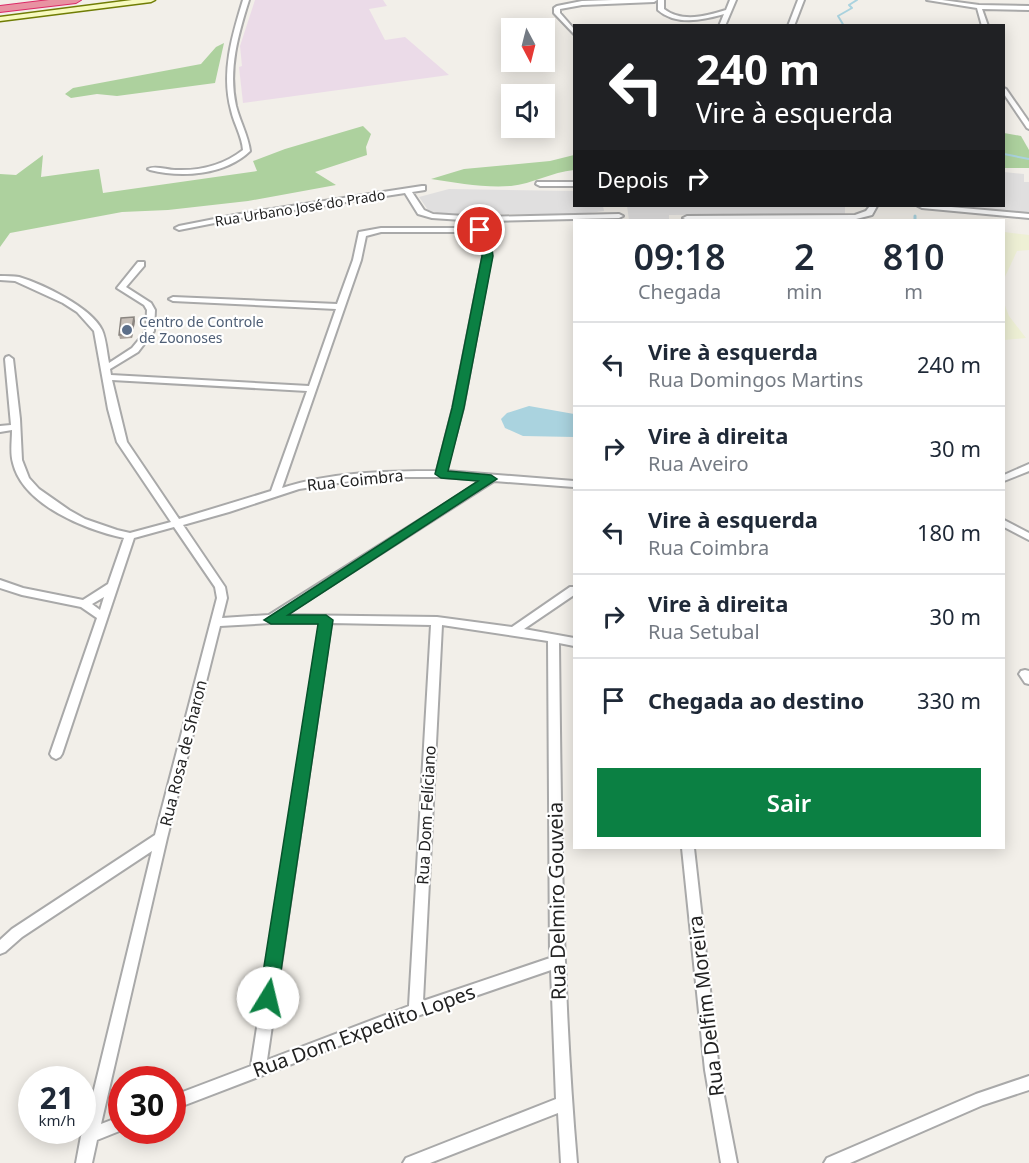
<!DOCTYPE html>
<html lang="pt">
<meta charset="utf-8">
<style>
body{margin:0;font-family:"Noto Sans",sans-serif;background:#f6f6f7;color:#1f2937;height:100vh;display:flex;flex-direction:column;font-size:22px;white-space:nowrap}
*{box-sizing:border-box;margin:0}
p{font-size:20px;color:#747a83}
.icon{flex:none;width:33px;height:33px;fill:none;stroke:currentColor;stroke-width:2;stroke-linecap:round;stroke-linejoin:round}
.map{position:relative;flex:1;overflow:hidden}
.sheet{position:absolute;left:573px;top:219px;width:432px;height:630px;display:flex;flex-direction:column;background:#fff;border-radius:0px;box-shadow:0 3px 15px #0003}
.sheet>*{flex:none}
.hud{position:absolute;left:573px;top:24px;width:432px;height:183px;border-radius:0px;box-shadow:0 3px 15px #0003;background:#202124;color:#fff;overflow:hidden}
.needle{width:39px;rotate:173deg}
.buttons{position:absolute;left:501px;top:18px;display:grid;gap:12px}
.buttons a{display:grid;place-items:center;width:54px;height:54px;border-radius:0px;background:#fff;box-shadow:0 3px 15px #0003;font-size:30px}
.speed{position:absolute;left:18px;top:1066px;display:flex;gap:12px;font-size:30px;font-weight:700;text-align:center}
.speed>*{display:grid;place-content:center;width:78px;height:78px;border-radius:50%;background:#fff;box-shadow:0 3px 15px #0003;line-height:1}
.speed small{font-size:15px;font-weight:400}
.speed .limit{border:9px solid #d22;background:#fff;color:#111}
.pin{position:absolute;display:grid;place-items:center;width:51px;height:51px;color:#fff;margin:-26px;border:3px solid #fff;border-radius:50%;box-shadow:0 2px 6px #0007}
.me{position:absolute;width:66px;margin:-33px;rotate:9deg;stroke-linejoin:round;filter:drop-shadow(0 0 4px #0008)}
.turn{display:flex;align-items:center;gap:21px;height:126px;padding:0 24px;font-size:27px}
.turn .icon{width:78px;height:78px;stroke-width:2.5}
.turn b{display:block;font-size:42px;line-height:51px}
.then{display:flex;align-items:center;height:57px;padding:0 24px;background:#0003;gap:12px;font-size:22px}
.eta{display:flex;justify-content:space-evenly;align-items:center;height:102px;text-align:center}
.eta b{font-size:36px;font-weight:600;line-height:42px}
.button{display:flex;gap:12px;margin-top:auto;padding:12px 24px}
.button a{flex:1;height:69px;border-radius:0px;background:#0b8043;color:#fff;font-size:24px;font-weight:600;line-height:69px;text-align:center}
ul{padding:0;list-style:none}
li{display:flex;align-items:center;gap:18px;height:84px;padding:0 24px;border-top:2px solid #e0e1e3}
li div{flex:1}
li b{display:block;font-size:22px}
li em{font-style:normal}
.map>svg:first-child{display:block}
.residential{fill:#e0dfdf}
.industrial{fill:#ebdbe8}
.farmland{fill:#eef0d5}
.forest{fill:#add19e}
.water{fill:#aad3df}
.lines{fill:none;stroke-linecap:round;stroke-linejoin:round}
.stream-far1{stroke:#aad3df;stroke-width:2}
.stream{stroke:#aad3df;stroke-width:3}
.street-casing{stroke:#a9a9a9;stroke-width:4}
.secondary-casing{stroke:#707d05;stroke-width:3}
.highway-casing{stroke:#dc2a67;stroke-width:2}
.street{fill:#fff;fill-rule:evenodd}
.secondary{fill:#f7fabf;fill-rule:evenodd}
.highway{fill:#e892a2;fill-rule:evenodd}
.wall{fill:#aba49e}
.shaded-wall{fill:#8b8681}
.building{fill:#c7bfb8;stroke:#8b8681;stroke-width:1.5}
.route{fill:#0b8043;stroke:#07532c;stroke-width:1.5}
.service-dot{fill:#5c6f8a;stroke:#fff;stroke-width:2}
.labels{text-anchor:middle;stroke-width:4.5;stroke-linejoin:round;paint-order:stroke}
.far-street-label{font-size:14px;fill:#222;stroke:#fff}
.far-service-label{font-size:14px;fill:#4e5e75;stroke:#fff;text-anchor:start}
.street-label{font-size:16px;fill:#222;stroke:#fff}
.near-street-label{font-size:20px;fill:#222;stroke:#fff}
</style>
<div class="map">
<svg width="1029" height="1163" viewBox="0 0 1029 1163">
<rect width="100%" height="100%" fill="#f2efe9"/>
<!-- residential -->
<g class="residential">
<path d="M1004,172L1024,174V182H1029V213L970,207L1004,206Z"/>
<path d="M449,189L574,191V206H603L604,211L581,214H439L428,210L419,197Z"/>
<path d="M627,206H845V214L669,215V220H629Z"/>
</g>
<!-- industrial -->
<path class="industrial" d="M255,0H383L387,6L369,9L385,40L405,37L449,75L243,103L239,67L242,66L240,46Z"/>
<!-- farmland -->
<g class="farmland">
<path d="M1004,232L1029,235V250L1017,251L1004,279Z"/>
<path d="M1004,303L1009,316L1026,338L1004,340Z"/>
</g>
<!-- forest -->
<g class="forest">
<path d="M224,43L215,83L117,96L97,94L71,98L65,94L73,88L201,64L216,47Z"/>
<path d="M363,126L371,134L366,147L367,155L315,172L336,185L248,201L168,210L122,212L10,233L0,247V174L16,175L43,155L41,177L99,169L103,193L257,171L253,161L285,149Z"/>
<path d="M1004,133L1021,136L1029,150V168H1004Z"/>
<path d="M574,155V170C552,172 532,184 511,186C484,188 457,183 431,179L464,169L550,161Z"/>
</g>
<!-- water -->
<path class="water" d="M529,406L574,414V437L523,436L505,428L501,419L507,413Z"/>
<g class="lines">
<!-- stream-far1 -->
<g class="stream-far1">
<path d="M844,26L838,16L852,8L849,5L857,0"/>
<path d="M1004,154L1029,159"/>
</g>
<!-- stream -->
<path class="stream" d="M915,216V220"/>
<!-- street casing -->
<g class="street-casing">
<g id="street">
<path d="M243,0H249C238,35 228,69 236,106C240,122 248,135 250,151C225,175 182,178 150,170L148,169C155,165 167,170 176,170C200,171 224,165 243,150C242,136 234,124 231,110C221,72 232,36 243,0Z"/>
<path d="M613,0H657L654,2L582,5L560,9V13L574,29V34L554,13V8L557,6L582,1Z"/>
<path d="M658,0H664V9C682,23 707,16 726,10L730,0H736L725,26H719L724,14C703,20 676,26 658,10Z"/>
<path d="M798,0H804L794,26H788Z"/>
<path d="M927,0H942L979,5L1029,6V10L982,9L988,26H982L977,8Z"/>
<path d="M1004,88L1006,89L1029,122V129L1027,128L1004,94Z"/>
<path d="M537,182H574V186H540L536,184Z"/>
<path d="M422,186H425V190L412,192L424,210L433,214L480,217L619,214L623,216L619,218L484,221L491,257L463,408L446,471L574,481V487L494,481L285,615L437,617L512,627L570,587H574V595L524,629L574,638V646L559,643C561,817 562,990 577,1163H561L558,1113L430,1163H403L406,1158L556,1099L551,970L417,1016L172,1110V1096L251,1066L320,623H271L220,626L167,838L101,1124L122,1116V1130L97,1140L92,1163H76L81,1136L84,1131L152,851L22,937L5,952L0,954V940L12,929L155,835L217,598L215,587L174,527L134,538L62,754L60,757L56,759L52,757L50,754L97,618L81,607L22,595L0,588V580L23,588L83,600L108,584L124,538C86,530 23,505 13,463C10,453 12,441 12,430L0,432V426L11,425L5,359L6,357L9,356L13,359L20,419L22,460L29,478L39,489L69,510L85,519L117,530L130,533L171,522L117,442L108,409L94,331L77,312L63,303L15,281L0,280V276C6,276 13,276 19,277C42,284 91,307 102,330C106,339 107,353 109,363L132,348L146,331L147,310L144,305L117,288L138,262H144V266L126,287L151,303L155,310L154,331L138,352L110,369L111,375L309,386L336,309L173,301L169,299L173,297L337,304L353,260L359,232L381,228H478L477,221L432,218L418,214L405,193L240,218L179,230L175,228L179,226L240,214ZM381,232H479L483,257L453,408L437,471C386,471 331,472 282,488L361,260L366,236ZM112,380L307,391L271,491L179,519L127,442ZM377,477H441L483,480L269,615L222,618L227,598L225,587L183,525L229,512L299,489ZM104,597L100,610L92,604ZM331,623L431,625L409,1006L267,1060ZM442,625L548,641L550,958L423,1001Z"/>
<path d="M870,206H877L872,215L856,219L687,220L683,218L687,216L855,215L866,211Z"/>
<path d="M918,206H940L1029,214V218L922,208Z"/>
<path d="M1029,464V471L1004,481V475Z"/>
<path d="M1004,520L1029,533V540L1004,527Z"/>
<path d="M1025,670L1029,671V684L1025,683L1019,674L1021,671Z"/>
<path d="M682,848H694L719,1070L737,1163H721L705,1070Z"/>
<path d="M1029,1076V1090L983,1105L850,1163H824L827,1158L976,1094Z"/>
</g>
</g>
<!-- secondary casing -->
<g class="secondary-casing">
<path id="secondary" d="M132,0H155L151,2L0,21V17Z"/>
</g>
<!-- highway casing -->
<g class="highway-casing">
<path id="highway" d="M49,0H81L76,3L0,12V6Z"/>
</g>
<!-- street -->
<use href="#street" class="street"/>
<!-- secondary -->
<use href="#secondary" class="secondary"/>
<!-- highway -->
<use href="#highway" class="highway"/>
</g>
<!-- wall -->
<path class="wall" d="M134,317L135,321L132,338L120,339L119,335Z"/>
<!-- shaded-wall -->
<path class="shaded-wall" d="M134,317L135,321L132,338L131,334Z"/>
<!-- building -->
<path class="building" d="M134,317L131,334L119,335L121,318Z"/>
<!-- route -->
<path class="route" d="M480,227C490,232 492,247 493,256L464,408L448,471L491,475L497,479L288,615H326L333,620L277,998L275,1004L268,1006L262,1004L259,998L318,624H271L264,620L478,481L441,478L435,474L452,408L482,256V247L476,230Z"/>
<!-- markers -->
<circle class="service-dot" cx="127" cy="330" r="6"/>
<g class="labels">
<!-- far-street labels -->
<g class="far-street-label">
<text transform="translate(300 208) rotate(-9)" y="5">Rua Urbano José do Prado</text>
</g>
<!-- far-service labels -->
<g class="far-service-label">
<text x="139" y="327">Centro de Controle<tspan x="139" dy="16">de Zoonoses</tspan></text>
</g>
<!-- street labels -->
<g class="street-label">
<text transform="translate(355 480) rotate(-6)" y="6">Rua Coimbra</text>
<text transform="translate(183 753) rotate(-76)" y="6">Rua Rosa de Sharon</text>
<text transform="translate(426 815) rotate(-87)" y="6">Rua Dom Felíciano</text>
</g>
<!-- near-street labels -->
<g class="near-street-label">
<text transform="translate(557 901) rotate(-91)" y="7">Rua Delmiro Gouveia</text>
<text transform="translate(706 1006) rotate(-97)" y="7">Rua Delfim Moreira</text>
<text transform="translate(364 1031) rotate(-20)" y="7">Rua Dom Expedito Lopes</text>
</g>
</g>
</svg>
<div class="buttons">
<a><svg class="needle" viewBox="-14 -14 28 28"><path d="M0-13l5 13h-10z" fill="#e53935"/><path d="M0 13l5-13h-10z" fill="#747a83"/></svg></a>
<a><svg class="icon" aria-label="sound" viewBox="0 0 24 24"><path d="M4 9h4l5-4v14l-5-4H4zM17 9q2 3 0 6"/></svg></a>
</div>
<div class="speed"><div>21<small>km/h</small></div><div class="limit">30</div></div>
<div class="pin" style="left:480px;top:230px;background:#d93025"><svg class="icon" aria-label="arrive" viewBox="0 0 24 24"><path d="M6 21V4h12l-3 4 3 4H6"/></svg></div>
<svg class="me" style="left:268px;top:998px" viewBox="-20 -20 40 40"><circle r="19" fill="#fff"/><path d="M0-13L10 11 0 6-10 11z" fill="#0b8043"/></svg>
<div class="hud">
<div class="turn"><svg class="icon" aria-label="left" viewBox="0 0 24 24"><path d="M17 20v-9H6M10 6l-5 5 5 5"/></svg><div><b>240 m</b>Vire à esquerda</div></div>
<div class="then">Depois<svg class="icon" aria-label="right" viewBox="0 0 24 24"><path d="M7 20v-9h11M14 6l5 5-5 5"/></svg></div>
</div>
<section class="sheet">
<div class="eta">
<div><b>09:18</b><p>Chegada</p></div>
<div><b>2</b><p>min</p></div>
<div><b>810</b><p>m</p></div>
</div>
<ul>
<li><svg class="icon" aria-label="left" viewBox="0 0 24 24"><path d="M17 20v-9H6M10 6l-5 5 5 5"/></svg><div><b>Vire à esquerda</b><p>Rua Domingos Martins</p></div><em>240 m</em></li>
<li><svg class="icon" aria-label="right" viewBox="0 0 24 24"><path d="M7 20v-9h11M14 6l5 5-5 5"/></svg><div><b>Vire à direita</b><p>Rua Aveiro</p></div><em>30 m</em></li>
<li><svg class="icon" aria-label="left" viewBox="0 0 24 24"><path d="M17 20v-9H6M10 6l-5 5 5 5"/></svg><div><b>Vire à esquerda</b><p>Rua Coimbra</p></div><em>180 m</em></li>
<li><svg class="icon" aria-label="right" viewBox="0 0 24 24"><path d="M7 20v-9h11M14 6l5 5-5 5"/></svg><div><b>Vire à direita</b><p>Rua Setubal</p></div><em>30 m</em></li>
<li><svg class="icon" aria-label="arrive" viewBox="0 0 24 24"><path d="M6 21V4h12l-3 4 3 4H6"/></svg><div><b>Chegada ao destino</b></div><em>330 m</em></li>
</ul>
<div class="button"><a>Sair</a></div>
</section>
</div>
